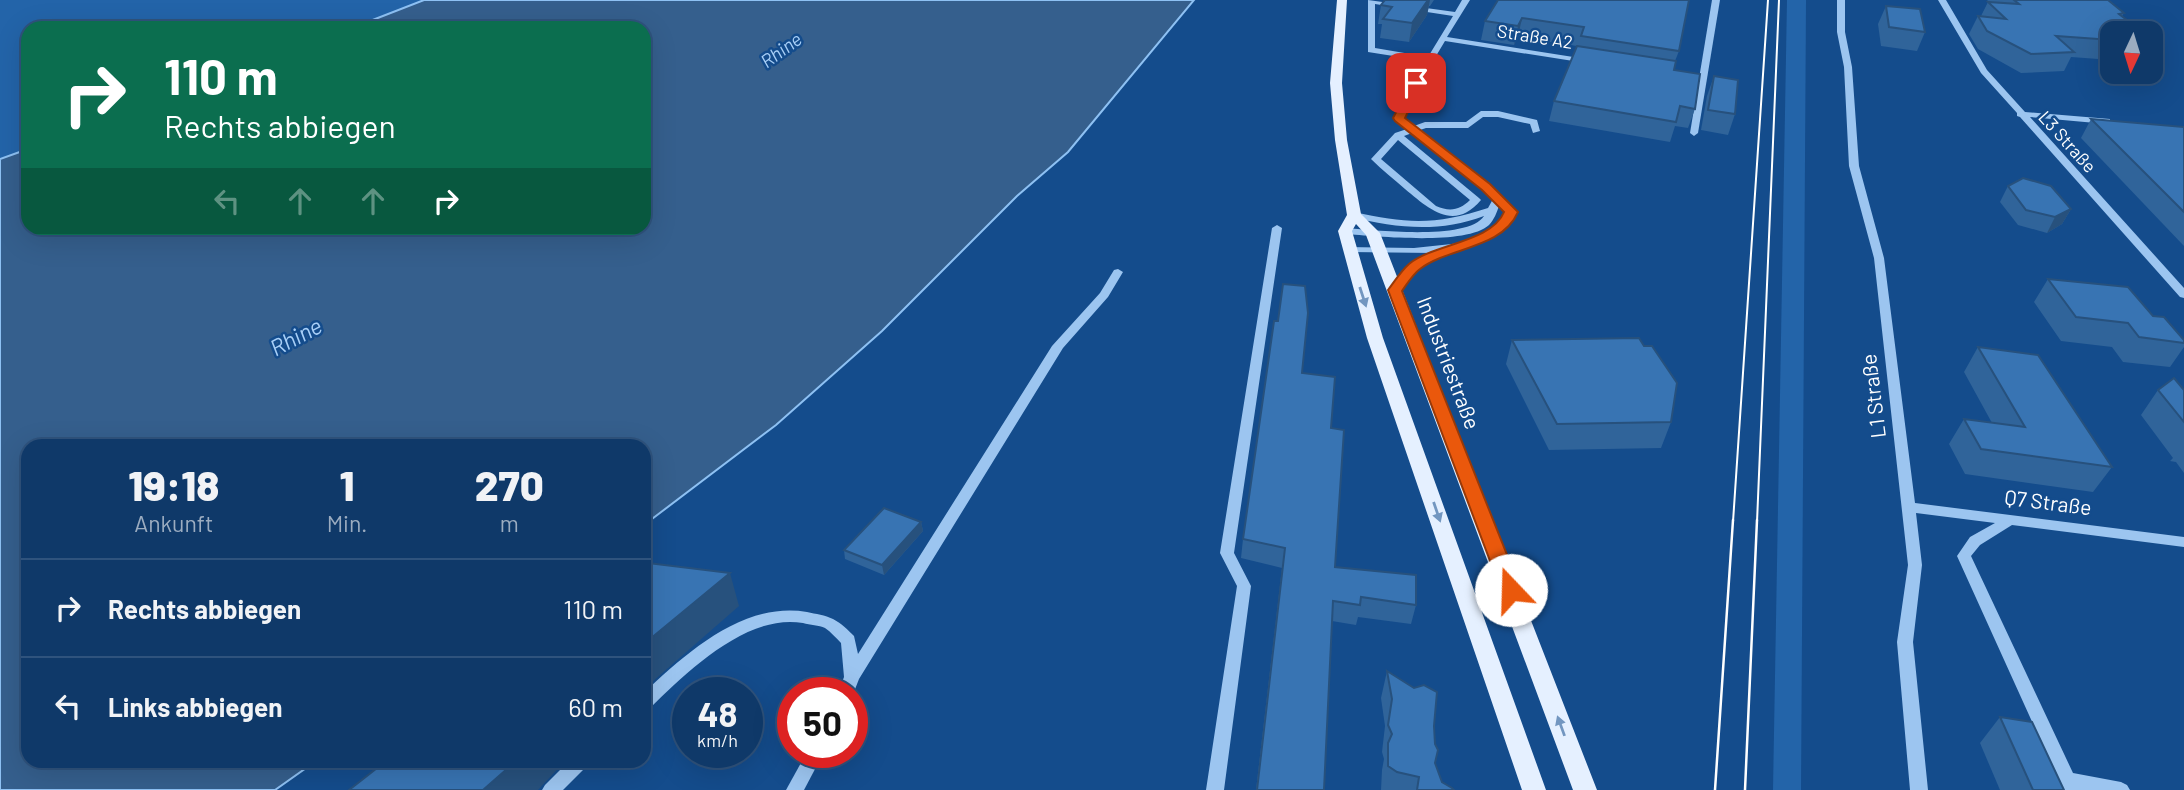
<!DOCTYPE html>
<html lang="de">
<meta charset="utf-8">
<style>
body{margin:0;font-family:Barlow,sans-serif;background:#1d4471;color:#f1f3f6;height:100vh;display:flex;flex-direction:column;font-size:26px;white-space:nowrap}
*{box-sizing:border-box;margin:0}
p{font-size:23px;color:#9bacc0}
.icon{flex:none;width:38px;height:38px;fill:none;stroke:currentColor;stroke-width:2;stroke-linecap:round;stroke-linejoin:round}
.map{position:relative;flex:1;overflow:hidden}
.panel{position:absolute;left:21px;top:439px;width:630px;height:329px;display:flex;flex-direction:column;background:#0f3969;border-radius:21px;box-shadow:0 7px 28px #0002,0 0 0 2px #2f537d}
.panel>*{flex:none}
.banner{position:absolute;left:21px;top:21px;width:630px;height:214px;border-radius:21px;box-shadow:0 7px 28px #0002,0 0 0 2px #2f537d;background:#0b6e4f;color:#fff;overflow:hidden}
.needle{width:46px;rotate:184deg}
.fabs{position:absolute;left:2100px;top:21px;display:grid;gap:14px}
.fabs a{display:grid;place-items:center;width:63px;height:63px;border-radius:14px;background:#0f3969;box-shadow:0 7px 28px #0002,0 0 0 2px #2f537d;font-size:35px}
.speed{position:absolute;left:672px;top:677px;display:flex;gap:14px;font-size:35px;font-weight:700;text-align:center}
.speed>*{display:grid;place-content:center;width:91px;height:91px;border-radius:50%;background:#0f3969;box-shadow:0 7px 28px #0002,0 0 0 2px #2f537d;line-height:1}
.speed small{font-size:18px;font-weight:400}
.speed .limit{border:10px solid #d22;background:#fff;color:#111}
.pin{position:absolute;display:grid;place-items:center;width:60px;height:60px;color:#fff;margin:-30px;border-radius:14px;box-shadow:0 4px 10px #0006}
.me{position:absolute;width:77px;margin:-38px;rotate:339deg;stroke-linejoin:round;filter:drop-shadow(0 0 5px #0008)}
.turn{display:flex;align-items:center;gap:24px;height:147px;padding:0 28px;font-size:32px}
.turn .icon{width:91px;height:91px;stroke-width:2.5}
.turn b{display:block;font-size:49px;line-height:60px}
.lanes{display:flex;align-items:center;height:66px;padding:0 28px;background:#0003;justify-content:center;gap:35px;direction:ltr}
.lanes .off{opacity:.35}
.eta{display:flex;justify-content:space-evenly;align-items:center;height:119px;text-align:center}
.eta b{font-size:42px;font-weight:800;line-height:49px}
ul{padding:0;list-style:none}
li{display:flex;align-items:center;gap:21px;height:98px;padding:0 28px;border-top:2px solid #2f537d}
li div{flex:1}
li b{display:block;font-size:26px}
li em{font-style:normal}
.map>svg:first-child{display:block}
.green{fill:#2364a9}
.water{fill:#355f8d;stroke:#8ec1f3;stroke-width:2}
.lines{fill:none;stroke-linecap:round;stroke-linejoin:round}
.minor{fill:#9cc5f0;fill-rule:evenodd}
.major{fill:#e5f0ff;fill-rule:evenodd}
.tram-far1{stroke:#fff;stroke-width:2}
.tram{stroke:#fff;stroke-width:2.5}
.wall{fill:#30649a}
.shaded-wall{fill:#27517d}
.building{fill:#3874b3;stroke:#27517d;stroke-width:2}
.oneway{fill:#7296c0}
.route{fill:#ea580c;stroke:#983908;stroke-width:2}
.labels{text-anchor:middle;stroke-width:5;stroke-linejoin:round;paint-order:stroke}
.far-street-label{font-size:18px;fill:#fff;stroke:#144c8c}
.far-water-label{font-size:19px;font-style:italic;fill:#a8cff7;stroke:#144c8c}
.street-label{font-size:21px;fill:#fff;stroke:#144c8c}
.water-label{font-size:23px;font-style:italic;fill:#a8cff7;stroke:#144c8c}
</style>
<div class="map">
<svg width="2184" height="790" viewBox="0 0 2184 790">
<rect width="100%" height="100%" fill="#144c8c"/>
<!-- green -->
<g class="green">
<path d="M0,0H765L644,28H28V228L0,327Z"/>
<path d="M1787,0H1806L1801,790H1773Z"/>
</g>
<!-- water -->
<path class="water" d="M424,0H1194L1068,152L1017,196L882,331L776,425L644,525V446H28V761H316L275,790H0V159L28,149V228H644V28H352Z"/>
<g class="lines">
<!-- minor -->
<g class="minor">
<path d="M1368,0L1455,12L1462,0H1470L1447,37L1586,59L1590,61L1586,63L1445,41L1406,106L1403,117L1414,126L1425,122H1466L1481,111H1498L1537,120L1540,131L1533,133L1530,124L1498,117H1483L1468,128H1426L1420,130L1489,185L1516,212C1496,240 1481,246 1447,251V254L1418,269L1399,292L1395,293L1390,290L1410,265L1434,253L1349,252L1344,249L1345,247L1414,248L1461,243L1480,236L1497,226L1506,212L1499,206C1497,212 1494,220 1489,225C1466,246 1376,236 1345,234L1340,231L1345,228C1373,230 1468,241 1484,216C1439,233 1396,228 1351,217L1349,215L1354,212C1407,224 1437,225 1488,208L1493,199L1412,133L1404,136L1479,198L1481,200C1454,232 1429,209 1405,189C1394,179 1382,170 1371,159L1395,133L1407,129L1395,118L1398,106L1425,61L1368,52ZM1375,4L1453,16L1428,57L1375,48ZM1398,140L1470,200C1460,210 1450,212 1436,206L1381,159Z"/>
<path d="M1712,0H1720L1698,133L1694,136L1690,133Z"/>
<path d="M1837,0H1845V32L1852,67L1859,166L1884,258L1915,503L2184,537V547L2012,525L1980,545L1971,556L2073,773L2121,782L2127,785L2130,790H2063L1957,556L1970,537L1995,523L1916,513L1922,565L1913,642L1928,790H1910L1897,642L1908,565L1874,258L1849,166L1844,67L1837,32Z"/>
<path d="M1938,0H1946L1987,70L2025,112L2110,119V123L2107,124L2030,117L2184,288V298L2180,297L2020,117L2017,116V113L1981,73Z"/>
<path d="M1277,225L1282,228L1234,553L1251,586L1224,790H1206L1237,586L1220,553L1272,228Z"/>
<path d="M1118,269L1123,272L1108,297L1063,348L859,679L852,697V693H838L844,677L841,643C836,638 831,632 825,628C819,625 810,625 803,623C747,613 687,672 650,708L644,710V693C686,653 744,601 807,612C816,614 825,615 833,619C841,623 848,630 854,636L858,654L1052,346L1100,293L1114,270Z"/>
<path d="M807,752H824L804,790H786Z"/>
<path d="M569,761H589L587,766L563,790H542L545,785Z"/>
</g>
<!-- major -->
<path class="major" d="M1337,0H1347L1342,83L1347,140L1361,214L1380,233L1597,790H1573L1366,235L1356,224L1352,231L1383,338L1546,790H1522L1367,338L1338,231L1347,215L1335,140L1330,83Z"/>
<!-- tram-far1 -->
<g class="tram-far1">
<path d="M1733,522L1768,0"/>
<path d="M1757,522L1779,0"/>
</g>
<!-- tram -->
<g class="tram">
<path d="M1715,790L1733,520"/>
<path d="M1745,790L1757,520"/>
</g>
</g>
<!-- wall -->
<g class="wall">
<path d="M1385,0H1434L1430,6H1429L1427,15L1409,42L1380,38L1382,24H1378L1381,5Z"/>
<path d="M1498,0L1679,51L1675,61L1674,70L1695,109L1688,128L1675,126L1670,142L1549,121L1554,101L1577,46L1518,37L1514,45L1481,40L1485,21Z"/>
<path d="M1987,0H2108L2124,13L2112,33V60L2071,57L2064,71L2021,73L1978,49L1969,34L1978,16H1981L1988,2H1989Z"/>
<path d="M1886,6L1925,32L1917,51L1881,46L1878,24Z"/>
<path d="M2151,39L2157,44L2151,54Z"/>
<path d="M1714,76L1735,114L1728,135L1701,130L1707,96Z"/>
<path d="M2091,119L2184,127V246L2081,138Z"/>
<path d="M2008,186L2071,209L2062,224L2047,233L2018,225L2000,202Z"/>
<path d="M2048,279L2153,316L2184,340V347L2170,367L2123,362L2112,347L2061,341L2034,302Z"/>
<path d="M1512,340L1644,346L1671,422L1661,448L1549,450L1506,364Z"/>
<path d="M1978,347L2112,467L2093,492L1965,474L1949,444L1964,419L1992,423L1964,372Z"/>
<path d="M1302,373L1331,428L1335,567L1416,605L1411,624L1358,617L1356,625L1332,621L1324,790H1256L1282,568L1241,558L1243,539Z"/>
<path d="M2158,390H2184V473L2176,462L2170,461L2173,458L2141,415Z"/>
<path d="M921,522L923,531L884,575L845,559L844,550Z"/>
<path d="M1387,671L1434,726L1435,763L1442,782L1454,790H1381L1382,770L1384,759L1382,752L1385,726L1381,698Z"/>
<path d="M2000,717L2064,790H2000L1980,743Z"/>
</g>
<!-- shaded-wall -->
<g class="shaded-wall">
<path d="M1428,0H1430L1427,15L1409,42L1412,23Z"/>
<path d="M1522,18L1518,37L1514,45L1518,26Z"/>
<path d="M2071,209L2062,224L2047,233L2055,217Z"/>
<path d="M921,522L923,531L884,575L882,565Z"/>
<path d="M730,573L739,606L644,689V644Z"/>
<path d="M516,761H565L538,790H483Z"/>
</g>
<!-- building -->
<g class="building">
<path d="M1385,0H1428L1412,23L1383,19L1392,7L1381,5Z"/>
<path d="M1498,0H1689L1679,51L1581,36L1584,27L1522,18L1518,26L1485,21Z"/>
<path d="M2014,0H2108L2124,13L2119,14L2144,33H2112V40L2056,36L2074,52L2031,54L1987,31L1978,16L2006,19L1988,2L2019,4Z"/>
<path d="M1886,6L1920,9L1925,32L1889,27Z"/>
<path d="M1577,46L1676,61L1674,70L1700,74L1695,109L1680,106L1676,122L1554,101Z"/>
<path d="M1714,76L1738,80L1735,114L1708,110Z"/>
<path d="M2091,119L2184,127V212Z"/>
<path d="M2023,178L2051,186L2071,209L2055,217L2026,210L2008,186Z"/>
<path d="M2048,279L2128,287L2153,316L2164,317L2184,340V343L2139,337L2128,323L2076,317Z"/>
<path d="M1283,284L1305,286L1308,313L1302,373L1335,377L1331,428L1344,430L1335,567L1416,575V605L1361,597L1360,605L1333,601L1324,790H1257L1285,548L1243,539L1274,321H1278Z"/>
<path d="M1639,338L1644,346H1652L1677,383L1671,422L1557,424L1512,340Z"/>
<path d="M1978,347L2038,355L2112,467L1981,449L1964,419L2025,427Z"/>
<path d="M2174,378L2184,390V422L2158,390Z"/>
<path d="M884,508L921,522L882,565L844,550Z"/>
<path d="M648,563L730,573L644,644V565Z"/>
<path d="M1387,671L1414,688L1424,685L1437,692L1434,726L1435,744L1438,750L1435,763L1442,782L1452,788L1454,790H1417L1419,777L1397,772L1388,766V743L1392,734L1388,725L1392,699Z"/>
<path d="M2000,717L2032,722L2064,790H2033Z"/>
<path d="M386,761H516L483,790H349Z"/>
</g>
<!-- one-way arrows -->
<defs><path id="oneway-solid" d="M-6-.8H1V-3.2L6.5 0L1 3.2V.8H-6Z" transform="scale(1.75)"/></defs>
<g class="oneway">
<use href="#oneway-solid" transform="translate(1363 297) rotate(72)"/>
<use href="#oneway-solid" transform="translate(1437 512) rotate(71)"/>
<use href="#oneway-solid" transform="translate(1561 726) rotate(-110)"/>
</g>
<!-- route -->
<path class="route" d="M1413,81L1422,83L1405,118L1490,184L1518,212C1502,249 1449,247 1420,269C1413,274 1407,284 1402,291L1521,590L1518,595L1511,597L1504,595L1501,590L1388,290C1394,282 1401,271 1409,264C1433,244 1492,242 1504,212L1482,190L1395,121L1393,118Z"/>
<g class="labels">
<!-- far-street labels -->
<g class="far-street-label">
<text transform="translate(1535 37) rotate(9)" y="6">Straße A2</text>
<text transform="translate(2067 142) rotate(48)" y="6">L3 Straße</text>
</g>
<!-- far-water labels -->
<g class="far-water-label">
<text transform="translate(781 50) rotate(-36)" y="7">Rhine</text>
</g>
<!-- street labels -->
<g class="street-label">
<text transform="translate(1448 363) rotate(69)" y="7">Industriestraße</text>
<text transform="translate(1874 396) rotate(-97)" y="7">L1 Straße</text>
<text transform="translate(2048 503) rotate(7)" y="7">Q7 Straße</text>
</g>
<!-- water labels -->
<g class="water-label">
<text transform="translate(296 337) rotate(-28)" y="8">Rhine</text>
</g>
</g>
</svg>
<div class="fabs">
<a><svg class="needle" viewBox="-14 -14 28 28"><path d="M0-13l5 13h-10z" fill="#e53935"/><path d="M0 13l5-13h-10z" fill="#9bacc0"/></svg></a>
</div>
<div class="speed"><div>48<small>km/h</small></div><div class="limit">50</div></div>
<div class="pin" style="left:1416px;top:83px;background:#d93025"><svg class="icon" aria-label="arrive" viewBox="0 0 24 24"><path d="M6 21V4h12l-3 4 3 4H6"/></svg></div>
<svg class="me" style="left:1511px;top:590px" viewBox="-20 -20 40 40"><circle r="19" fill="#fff"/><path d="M0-13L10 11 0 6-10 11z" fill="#ea580c"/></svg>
<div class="banner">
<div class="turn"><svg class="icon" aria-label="right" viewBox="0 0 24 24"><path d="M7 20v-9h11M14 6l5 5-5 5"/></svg><div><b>110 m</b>Rechts abbiegen</div></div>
<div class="lanes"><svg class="icon off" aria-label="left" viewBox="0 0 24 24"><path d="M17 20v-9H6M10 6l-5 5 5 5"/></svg><svg class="icon off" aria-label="ahead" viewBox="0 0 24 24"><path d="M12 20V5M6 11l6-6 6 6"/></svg><svg class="icon off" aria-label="ahead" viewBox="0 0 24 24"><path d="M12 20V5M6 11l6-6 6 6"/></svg><svg class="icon" aria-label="right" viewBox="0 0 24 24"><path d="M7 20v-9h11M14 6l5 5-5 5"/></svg></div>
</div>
<section class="panel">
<div class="eta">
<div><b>19:18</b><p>Ankunft</p></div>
<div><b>1</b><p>Min.</p></div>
<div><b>270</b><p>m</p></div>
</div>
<ul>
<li><svg class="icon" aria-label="right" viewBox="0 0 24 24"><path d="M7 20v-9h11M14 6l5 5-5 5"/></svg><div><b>Rechts abbiegen</b></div><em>110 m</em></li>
<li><svg class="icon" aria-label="left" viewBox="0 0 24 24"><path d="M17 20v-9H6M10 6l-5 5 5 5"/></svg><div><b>Links abbiegen</b></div><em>60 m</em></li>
</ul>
</section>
</div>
